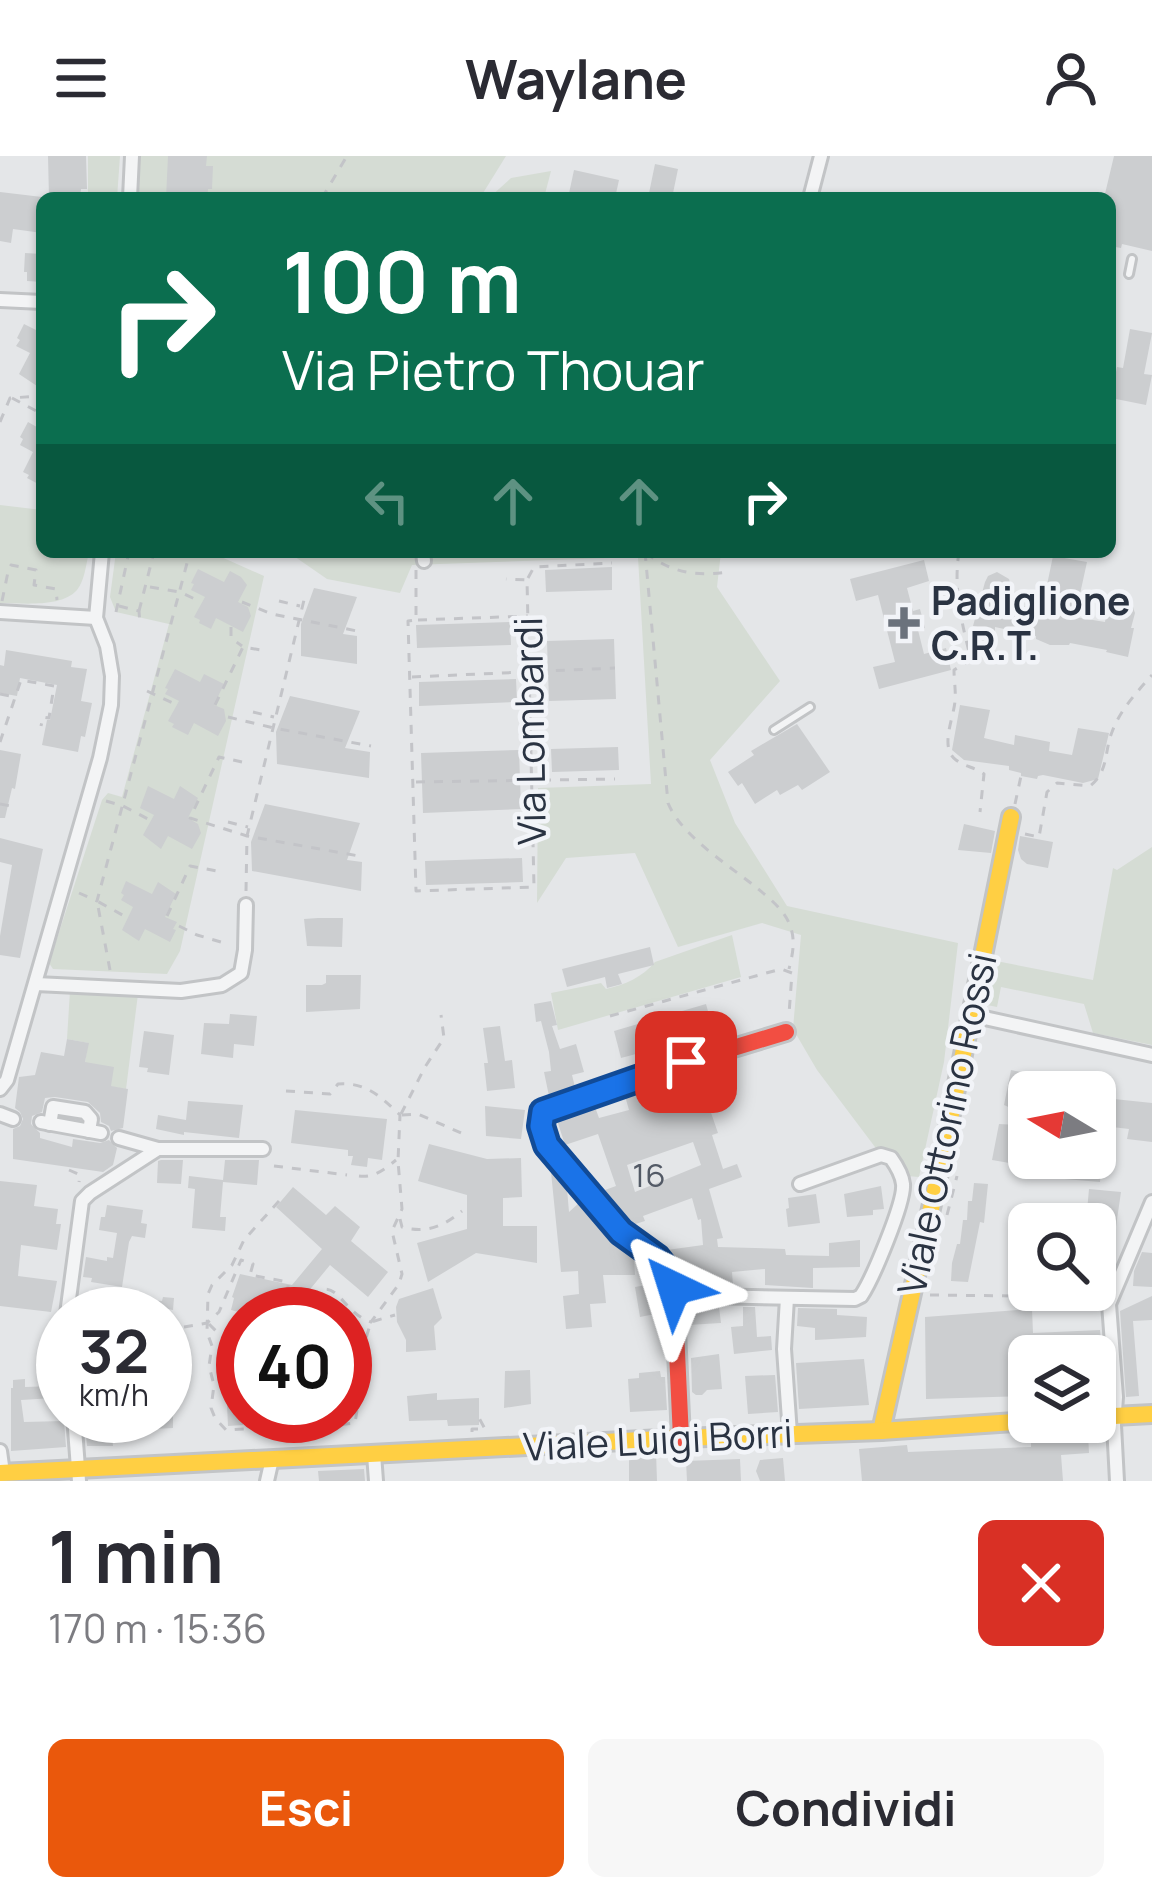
<!DOCTYPE html>
<html lang="it">
<meta charset="utf-8">
<style>
body{margin:0;font-family:Manrope,sans-serif;background:#f7f7f7;color:#2b2b33;height:100vh;display:flex;flex-direction:column;font-size:45px;white-space:nowrap}
*{box-sizing:border-box;margin:0}
p{font-size:39px;color:#7c7c81}
.icon{flex:none;width:66px;height:66px;fill:none;stroke:currentColor;stroke-width:2;stroke-linecap:round;stroke-linejoin:round}
.map{position:relative;height:1325px;overflow:hidden}
.side{display:flex;flex-direction:column;background:#fff;flex:1}
.side>*{flex:none}
.hud{position:absolute;left:36px;top:36px;width:1080px;height:366px;border-radius:18px;box-shadow:0 3px 9px #0004;background:#0b6e4f;color:#fff;overflow:hidden}
.needle{width:78px;rotate:280deg}
.buttons{position:absolute;left:1008px;top:915px;display:grid;gap:24px}
.buttons a{display:grid;place-items:center;width:108px;height:108px;border-radius:18px;background:#fff;box-shadow:0 3px 9px #0004;font-size:60px}
.speed{position:absolute;left:36px;top:1131px;display:flex;gap:24px;font-size:60px;font-weight:700;text-align:center}
.speed>*{display:grid;place-content:center;width:156px;height:156px;border-radius:50%;background:#fff;box-shadow:0 3px 9px #0004;line-height:1}
.speed small{font-size:30px;font-weight:400}
.speed .limit{border:18px solid #d22;background:#fff;color:#111}
.pin{position:absolute;display:grid;place-items:center;width:102px;height:102px;color:#fff;margin:-51px;border-radius:24px;box-shadow:0 6px 18px #0006}
.me{position:absolute;width:132px;margin:-66px;rotate:319deg;stroke-linejoin:round;filter:drop-shadow(0 0 9px #0008)}
.turn{display:flex;align-items:center;gap:42px;height:252px;padding:0 48px;font-size:54px}
.turn .icon{width:156px;height:156px;stroke-width:2.5}
.turn b{display:block;font-size:84px;line-height:102px}
.lanes{display:flex;align-items:center;height:114px;padding:0 48px;background:#0003;justify-content:center;gap:60px;direction:ltr}
.lanes .off{opacity:.35}
.round{display:grid;place-items:center;flex:none;width:126px;height:126px;border-radius:18px;background:#f7f7f7}
.overview{display:flex;align-items:center;justify-content:space-between;height:204px;padding:0 48px}
h1{font-size:72px;font-weight:700;line-height:90px}
.cta{display:flex;gap:24px;margin-top:auto;padding:24px 48px}
.cta a{flex:1;height:138px;border-radius:18px;background:#ea580c;color:#fff;font-size:48px;font-weight:700;line-height:138px;text-align:center}
.cta a+a{background:#f7f7f7;color:#2b2b33}
header{display:flex;justify-content:space-between;align-items:center;height:156px;padding:0 48px;background:#fff;font-size:54px;font-weight:700}
.map>svg:first-child{display:block}
.green{fill:#d5dcd4}
.building{fill:#ccced0;fill-rule:evenodd}
.lines{fill:none;stroke-linecap:round;stroke-linejoin:round}
.lane-casing{stroke:#c2c4c6;stroke-width:12}
.street-casing{stroke:#c2c4c6;stroke-width:18}
.slow-casing{stroke:#c2c4c6;stroke-width:22}
.jam-casing{stroke:#c2c4c6;stroke-width:22}
.path{stroke:#c3c4c8;stroke-width:3;stroke-dasharray:9 9;stroke-linecap:butt}
.lane{stroke:#f3f4f5;stroke-width:6}
.street{stroke:#f3f4f5;stroke-width:12}
.slow{stroke:#ffcf43;stroke-width:16}
.jam{stroke:#f24e42;stroke-width:16}
.route-casing{stroke:#114b97;stroke-width:30}
.route{stroke:#1a73e8;stroke-width:21}
.poi-dot{fill:#6b727c;stroke:#f2f4f8;stroke-width:4.5}
.labels{text-anchor:middle;stroke-width:9;stroke-linejoin:round;paint-order:stroke}
.number-label{font-size:33px;fill:#535a66}
.poi-label{font-size:39px;font-weight:bold;fill:#2a3342;stroke:#f2f4f8;text-anchor:start}
.street-label{font-size:39px;fill:#2a3342;stroke:#f2f4f8}
</style>
<header><svg class="icon" aria-label="menu" viewBox="0 0 24 24"><path d="M4 6h16M4 12h16M4 18h16"/></svg>Waylane<svg class="icon" aria-label="person" viewBox="0 0 24 24"><circle cx="12" cy="8" r="4"/><path d="M4 21q1-7 8-7t8 7"/></svg></header>
<div class="map">
<svg width="1152" height="1325" viewBox="0 0 1152 1325">
<rect width="100%" height="100%" fill="#e4e6e8"/>
<!-- green -->
<g class="green">
<path d="M88,0H120L117,42H88Z"/>
<path d="M132,0H506L480,42H130Z"/>
<path d="M551,15L544,42H489L511,22Z"/>
<path d="M0,349L42,354V396H89C86,408 85,424 77,434C61,452 22,447 0,447Z"/>
<path d="M116,396H210L264,420L180,795L167,818L53,813L49,807L102,644L108,637L122,641L169,468L116,456L110,441Z"/>
<path d="M288,396H721L717,431L780,525L710,604L735,667L787,750L958,787L944,906L919,1021L907,1020L900,1003L883,995H878L817,914L793,873L801,779L762,767L678,791L635,697L566,702L537,747L538,632L651,628L638,401L412,409L400,437L327,423Z"/>
<path d="M1152,691V889L1093,877L1084,848L1001,831L997,851L982,848L991,804L1093,824L1113,712L1117,714Z"/>
<path d="M732,779L741,821L558,874L551,837L601,827L606,833C624,829 643,821 655,806Z"/>
<path d="M70,835L138,838L126,933L82,926L88,887L67,883Z"/>
</g>
<!-- building -->
<g class="building">
<path d="M48,0H86L87,33H81L80,42H49Z"/>
<path d="M168,0H207L206,10H213L212,33H208L207,42H166Z"/>
<path d="M1114,0H1152V95L1122,88L1121,92L1110,90V42H1104Z"/>
<path d="M655,8L678,13L672,42H648Z"/>
<path d="M574,14L619,24L615,42H568Z"/>
<path d="M0,36L42,41V77L13,73L11,87L0,85Z"/>
<path d="M25,97L42,98V126L27,125V116H24Z"/>
<path d="M24,168L40,176L42,173V220L37,230L19,218L30,197L16,190L20,184L17,182Z"/>
<path d="M1130,173L1152,177L1144,218L1152,219L1146,249L1111,242L1117,211L1123,212Z"/>
<path d="M28,266L42,274V330L27,322L29,319L23,316L33,296L20,289L23,283L20,281Z"/>
<path d="M1053,400L1087,406L1075,461L1105,466L1107,452L1113,446L1127,444L1132,449L1135,457L1131,472H1134L1128,501L1106,496L1107,494L1070,487L1069,489H1050L1036,483V480L995,471V475L973,470L985,426L988,420L997,416L1009,423L1011,430L1008,447L1042,453Z"/>
<path d="M924,404L929,425L907,432L913,455L920,453L925,472L918,474L924,498L946,492L951,514L879,533L873,511L895,506L878,439L856,445L850,423Z"/>
<path d="M612,411V434L546,436L545,414Z"/>
<path d="M198,413L224,426L230,415L241,421L247,429L238,446L248,451L251,460L243,476L216,462L211,473L199,467L200,464L194,461L205,441L191,434L194,428L191,427Z"/>
<path d="M314,432L357,441L343,478L357,480V508L301,500V468Z"/>
<path d="M510,466L511,489L417,492L416,469Z"/>
<path d="M614,483L616,543L549,545L547,485Z"/>
<path d="M6,494L72,505L71,511L87,513L81,545L92,547L85,581L81,580L78,596L42,589L47,564H50L57,529L20,522L17,540L0,537V509L4,510Z"/>
<path d="M175,513L200,526L204,518L224,528L214,549L224,553L226,565L218,580L194,567L188,579L172,571L174,568L168,565L179,545L165,538L168,533L165,532Z"/>
<path d="M516,523L517,546L419,550V526Z"/>
<path d="M290,540L360,555L345,592L370,596L369,622L277,608L276,576Z"/>
<path d="M960,549L990,554L984,582L1014,589L1015,579L1050,586L1049,595L1072,599L1078,572L1109,577L1098,623L1083,627L1043,619L1038,620L1037,623L1021,620V617L1009,614V610L964,604L952,594Z"/>
<path d="M797,568L830,616L802,634L798,629L780,639L777,634L755,648L742,627L738,630L728,616L754,599L751,595Z"/>
<path d="M618,591L619,614L552,616L551,593Z"/>
<path d="M0,594L21,598L15,633L12,632L5,662H0Z"/>
<path d="M519,594L521,653L423,657L421,597Z"/>
<path d="M148,630L174,643L180,630L198,642L188,662L198,668L201,677L192,693L168,680L161,693L143,679L154,659L140,652Z"/>
<path d="M265,648L360,667L347,704L362,706L361,735L252,715L251,686Z"/>
<path d="M964,668L995,675L991,697L958,694Z"/>
<path d="M1020,680L1053,686L1048,712L1027,708L1021,703L1018,694Z"/>
<path d="M0,682L43,693L20,802L0,799V780L12,709L0,706Z"/>
<path d="M522,702L523,726L426,729L425,705Z"/>
<path d="M126,725L152,738L158,726L176,738L165,761L177,766L173,773L176,774L170,786L145,773L139,785L122,774L133,751L121,744L124,739L121,737Z"/>
<path d="M318,762H343L342,791L307,790L304,763Z"/>
<path d="M650,791L654,809L618,818L622,828L607,832L605,821L567,831L562,813Z"/>
<path d="M326,819H361L360,853L306,856V829H322L326,827Z"/>
<path d="M551,845L557,869L552,870L560,893L576,888L584,916L572,919L575,931L549,940L544,916L551,915L549,896L541,865L536,866L534,848Z"/>
<path d="M706,848L714,877L621,902L614,875Z"/>
<path d="M230,858L257,860L254,890L234,888L233,902L201,898L204,867L229,868Z"/>
<path d="M500,870L505,905L512,904L515,932L487,935L484,907H488L483,872Z"/>
<path d="M144,875L174,879L169,919L147,916L148,912L139,911Z"/>
<path d="M67,883L89,887L85,906L114,911L111,930L128,933L123,972L111,975L109,970L101,966L100,957L88,946L55,941L45,942L42,956L32,960L31,968L40,977V982L72,991L73,983L100,987L109,984L117,992L113,1009L103,1016L13,1003V973L20,970L23,963L20,956L15,952L19,921L35,919L41,896L64,900Z"/>
<path d="M1011,914L1039,920L1036,936H1029V953L1023,954L1022,957L1004,949Z"/>
<path d="M701,915L706,935L733,926L737,939L708,948L718,977L712,979L723,1013L737,1008L742,1021L709,1033L723,1082L717,1083L718,1091L785,1093L786,1099L829,1100V1087L860,1084V1111L813,1112V1132L765,1129V1113L732,1116L733,1130L706,1129L682,1118L667,1094L703,1089L701,1063L698,1064L692,1042L643,1060L645,1065L632,1069L607,1040L605,1034L616,1030L598,978L565,989L557,964L595,951L599,962L629,954L625,940L651,931L655,943L679,936L675,923ZM693,986L701,1009L635,1036L627,1009Z"/>
<path d="M1095,941L1152,947V986L1127,983L1129,973L1095,969Z"/>
<path d="M188,945L243,949L239,982L184,976V979L156,973L158,959L186,964Z"/>
<path d="M485,950L525,954L521,983L486,980Z"/>
<path d="M295,954L387,963L382,1004L368,1002L367,1011L351,1009L353,1000H348V994L291,987Z"/>
<path d="M999,968L1020,969L1019,972L1027,976L1021,1009L992,1004Z"/>
<path d="M429,988L487,1003L521,1002L522,1041L503,1042V1070H537V1107L476,1097L428,1126L417,1087L467,1073V1039L418,1025Z"/>
<path d="M1055,1002H1069V1008L1101,1011L1100,1026L1053,1022Z"/>
<path d="M161,1004H183L181,1028L157,1027L158,1005Z"/>
<path d="M225,1004H259L257,1029L223,1026L220,1061H226L225,1075L192,1072L195,1033L188,1032L189,1020L223,1024Z"/>
<path d="M551,1016L567,1033L569,1056L579,1047L618,1091L634,1102L635,1119H603L606,1147L590,1148L592,1171L566,1173L563,1140L579,1138L578,1115L561,1116Z"/>
<path d="M0,1025L37,1029L34,1050L58,1053L56,1068H61L57,1094L21,1089L18,1120L57,1125L51,1156L0,1150Z"/>
<path d="M974,1027L988,1028L984,1067L980,1066L968,1126L951,1125L952,1107L957,1088H960L963,1064H967L968,1045H972Z"/>
<path d="M881,1030L884,1053L873,1054V1059L847,1061L844,1038Z"/>
<path d="M293,1031L326,1059L335,1050L360,1071L351,1085L388,1116L368,1141L330,1109L298,1148L296,1158H272L249,1147L246,1158L231,1154L234,1142L232,1141L240,1118L292,1129L322,1093L276,1051Z"/>
<path d="M1089,1033L1121,1036L1113,1091L1105,1090L1111,1110L1108,1123L1095,1121V1055H1087Z"/>
<path d="M816,1038L820,1067L788,1071L786,1053L789,1052L788,1042Z"/>
<path d="M107,1049L143,1054L141,1067L147,1068L145,1082L132,1080L129,1086L122,1131L91,1126L92,1122L83,1121L86,1101L107,1105V1101L113,1102L117,1077L99,1074L101,1061H105Z"/>
<path d="M1017,1060L1029,1061V1106L1013,1104Z"/>
<path d="M1142,1096L1152,1097V1131L1133,1130L1134,1115Z"/>
<path d="M658,1127L662,1152H659L660,1157L640,1161L635,1131Z"/>
<path d="M433,1132L442,1162L434,1170L436,1194L406,1196V1184L397,1166L396,1151L399,1143Z"/>
<path d="M1152,1140V1164L1133,1165L1139,1240L1126,1241L1120,1155Z"/>
<path d="M126,1141L162,1145L163,1141L174,1142L173,1154L163,1152L162,1158H124Z"/>
<path d="M687,1146L719,1151L721,1167L688,1169Z"/>
<path d="M743,1151H755L757,1181L771,1180L772,1194L734,1198L731,1171L743,1170Z"/>
<path d="M798,1152L837,1153V1159L867,1161L866,1181L815,1184V1172L797,1170Z"/>
<path d="M1032,1153L1033,1177L1100,1174L1104,1219L1095,1220V1200L1029,1199V1240L926,1243L925,1161Z"/>
<path d="M243,1186V1269L228,1270L224,1187Z"/>
<path d="M719,1198L722,1233L707,1234L702,1239H696L692,1236L691,1202Z"/>
<path d="M864,1203L869,1249L799,1253L796,1207Z"/>
<path d="M530,1214L531,1248L504,1252L505,1215Z"/>
<path d="M660,1215L661,1221H665L667,1254L630,1256L628,1223L639,1222V1217Z"/>
<path d="M775,1219L778,1256L748,1258L745,1220Z"/>
<path d="M25,1223V1231L54,1230V1242L21,1244L24,1266L64,1265L66,1291L11,1295V1232H13V1224Z"/>
<path d="M437,1237V1244L479,1242V1269L448,1270L447,1264L409,1265L407,1240Z"/>
<path d="M94,1260H110L113,1290H87L85,1267H94Z"/>
<path d="M132,1260H173V1272L133,1274Z"/>
<path d="M1088,1278L1089,1297L1061,1299L1063,1325H862L859,1293L907,1289L908,1296L1031,1291V1283Z"/>
<path d="M656,1296L657,1325H629V1297Z"/>
<path d="M783,1302L785,1325H760L756,1315L760,1304Z"/>
<path d="M740,1303L741,1325H687L686,1305Z"/>
<path d="M364,1313L365,1325H319L318,1315Z"/>
</g>
<g class="lines">
<!-- lane casing -->
<g class="lane-casing">
<g id="lane">
<path d="M1129,118L1132,103"/>
<path d="M774,574L810,551"/>
</g>
</g>
<!-- street casing -->
<g class="street-casing">
<g id="street">
<path d="M130,42L132,0"/>
<path d="M810,42L821,0"/>
<path d="M0,144L42,146"/>
<path d="M423,396L424,405"/>
<path d="M0,456L96,462"/>
<path d="M36,828L181,835L222,829L241,817L245,794L246,749"/>
<path d="M971,859L1152,899"/>
<path d="M0,933L7,924L100,602L111,549L112,520L107,490L96,462L102,396"/>
<path d="M0,958L13,963"/>
<path d="M41,966L101,977"/>
<path d="M50,968L53,951L85,956L91,963L89,975"/>
<path d="M119,982L158,993"/>
<path d="M674,1132L706,1140L855,1143L861,1140C872,1124 905,1046 903,1028C902,1019 896,1009 891,1002L881,999L800,1028"/>
<path d="M787,1142L784,1193L790,1278"/>
<path d="M67,1158L82,1045L90,1037L158,993H263"/>
<path d="M74,1260L79,1325"/>
<path d="M0,1295L3,1317"/>
<path d="M374,1298L376,1325"/>
<path d="M267,1325L272,1303"/>
<path d="M1117,1325L1114,1269L1116,1241L1109,1148L1152,1046"/>
</g>
</g>
<!-- slow casing -->
<g class="slow-casing">
<g id="slow">
<path d="M1095,1261L1152,1258"/>
<path d="M881,1275L939,1017L1011,661"/>
<path d="M0,1317L681,1282L881,1275L1029,1265"/>
</g>
</g>
<!-- jam casing -->
<g class="jam-casing">
<path id="jam" d="M681,1282L674,1132L668,1116L657,1102L627,1082L547,989L540,962L543,956L664,913L786,876"/>
</g>
<!-- path -->
<g class="path">
<path d="M322,42L347,0"/>
<path d="M12,242L42,258"/>
<path d="M0,266L10,242L42,240"/>
<path d="M645,396L668,647C682,681 729,709 757,732C769,742 783,753 789,767C796,783 793,797 789,813"/>
<path d="M959,396C953,434 962,467 971,504L954,514C954,524 956,535 955,545C954,561 939,592 956,604C965,611 975,611 984,618L980,656"/>
<path d="M646,397C673,418 697,420 730,416"/>
<path d="M416,414V464L408,465L416,735L534,731L527,424L506,423"/>
<path d="M528,422L534,411L612,407"/>
<path d="M150,431L180,436L199,445"/>
<path d="M2,445L8,416L11,409L36,414L34,429L56,433L57,444"/>
<path d="M279,445L300,450"/>
<path d="M242,446L272,458L357,475"/>
<path d="M119,450L139,455L140,468"/>
<path d="M139,455L154,396"/>
<path d="M116,456L129,396"/>
<path d="M418,464L528,460"/>
<path d="M231,471V482L242,490"/>
<path d="M412,521L615,512"/>
<path d="M147,535L175,548"/>
<path d="M0,538L16,541"/>
<path d="M215,549L243,491L267,495"/>
<path d="M253,556L274,561"/>
<path d="M228,561L274,572L371,590"/>
<path d="M0,586L21,524L54,530L49,562L43,561L41,570"/>
<path d="M242,606L219,601L190,662L247,680L359,700"/>
<path d="M416,626L615,623"/>
<path d="M106,645L123,650L148,663"/>
<path d="M0,648L11,650"/>
<path d="M1015,648L1021,620"/>
<path d="M228,666L248,671"/>
<path d="M1025,678L1039,681L1047,636L1057,627L1090,630C1109,615 1104,596 1112,576C1120,554 1137,536 1152,519"/>
<path d="M246,735L247,680L304,444"/>
<path d="M79,737L97,745L190,396"/>
<path d="M167,760L190,710L217,715"/>
<path d="M179,770L197,779L221,786"/>
<path d="M110,814L97,745L126,761"/>
<path d="M610,860L781,813L792,817L789,858"/>
<path d="M286,935L330,938L338,928C366,926 380,940 400,959L398,1005L402,1053L392,1075L402,1118L399,1128L371,1166C336,1155 336,1103 297,1158"/>
<path d="M401,958L425,911L444,882L441,859"/>
<path d="M402,959L418,958L468,980"/>
<path d="M274,1010L347,1019"/>
<path d="M69,1014L80,1019L79,1026"/>
<path d="M359,1020C374,1022 385,1013 396,1004"/>
<path d="M279,1045L244,1084L232,1109L212,1129L208,1138L207,1176L212,1190L209,1210L214,1229L211,1252L215,1262L226,1274L276,1271L283,1275L355,1267L358,1248L354,1187L366,1182L371,1166L395,1159"/>
<path d="M947,1059L957,1020"/>
<path d="M400,1063L402,1071C426,1078 444,1070 462,1055"/>
<path d="M930,1139L1020,1140L1023,1137"/>
<path d="M247,1154L248,1158"/>
<path d="M209,1168L224,1183L243,1182"/>
<path d="M184,1171L207,1167L219,1156L241,1104L253,1108L250,1119L288,1126V1132"/>
<path d="M472,1276V1273H485L479,1262"/>
</g>
<!-- lane -->
<use href="#lane" class="lane"/>
<!-- street -->
<use href="#street" class="street"/>
<!-- slow -->
<use href="#slow" class="slow"/>
<!-- jam -->
<use href="#jam" class="jam"/>
</g>
<g class="lines">
<!-- route casing -->
<g class="route-casing">
<path id="route" d="M674,1132L668,1116L657,1102L621,1076L547,989L541,970L543,956L686,906"/>
</g>
<!-- route -->
<use href="#route" class="route"/>
</g>
<!-- markers -->
<path class="poi-dot" d="M898 449h12v12h12v12h-12v12h-12v-12h-12v-12h12z"/>
<g class="labels">
<!-- number labels -->
<g class="number-label">
<text x="649" y="1031">16</text>
</g>
<!-- poi labels -->
<g class="poi-label">
<text x="931" y="459">Padiglione<tspan x="931" dy="45">C.R.T.</tspan></text>
</g>
<!-- street labels -->
<g class="street-label">
<text transform="translate(530 575) rotate(-91)" y="14">Via Lombardi</text>
<text transform="translate(947 968) rotate(-78)" y="14">Viale Ottorino Rossi</text>
<text transform="translate(658 1284) rotate(-3)" y="14">Viale Luigi Borri</text>
</g>
</g>
</svg>
<div class="buttons">
<a><svg class="needle" viewBox="-14 -14 28 28"><path d="M0-13l5 13h-10z" fill="#e53935"/><path d="M0 13l5-13h-10z" fill="#7c7c81"/></svg></a>
<a><svg class="icon" aria-label="search" viewBox="0 0 24 24"><circle cx="10" cy="10" r="6"/><path d="M15 15l6 6"/></svg></a>
<a><svg class="icon" aria-label="layers" viewBox="0 0 24 24"><path d="M12 4l9 5-9 5-9-5zM3 14l9 5 9-5"/></svg></a>
</div>
<div class="speed"><div>32<small>km/h</small></div><div class="limit">40</div></div>
<div class="pin" style="left:686px;top:906px;background:#d93025"><svg class="icon" aria-label="arrive" viewBox="0 0 24 24"><path d="M6 21V4h12l-3 4 3 4H6"/></svg></div>
<svg class="me" style="left:674px;top:1132px" viewBox="-20 -20 40 40"><path d="M0-17L14 15 0 8-14 15z" fill="#1a73e8" stroke="#fff" stroke-width="4"/></svg>
<div class="hud">
<div class="turn"><svg class="icon" aria-label="right" viewBox="0 0 24 24"><path d="M7 20v-9h11M14 6l5 5-5 5"/></svg><div><b>100 m</b>Via Pietro Thouar</div></div>
<div class="lanes"><svg class="icon off" aria-label="left" viewBox="0 0 24 24"><path d="M17 20v-9H6M10 6l-5 5 5 5"/></svg><svg class="icon off" aria-label="ahead" viewBox="0 0 24 24"><path d="M12 20V5M6 11l6-6 6 6"/></svg><svg class="icon off" aria-label="ahead" viewBox="0 0 24 24"><path d="M12 20V5M6 11l6-6 6 6"/></svg><svg class="icon" aria-label="right" viewBox="0 0 24 24"><path d="M7 20v-9h11M14 6l5 5-5 5"/></svg></div>
</div>
</div>
<section class="side">
<div class="overview"><div><h1>1 min</h1><p>170 m · 15:36</p></div><a class="round" style="background:#d93025;color:#fff"><svg class="icon" aria-label="close" viewBox="0 0 24 24"><path d="M6 6l12 12M18 6L6 18"/></svg></a></div>
<div class="cta"><a>Esci</a><a>Condividi</a></div>
</section>
